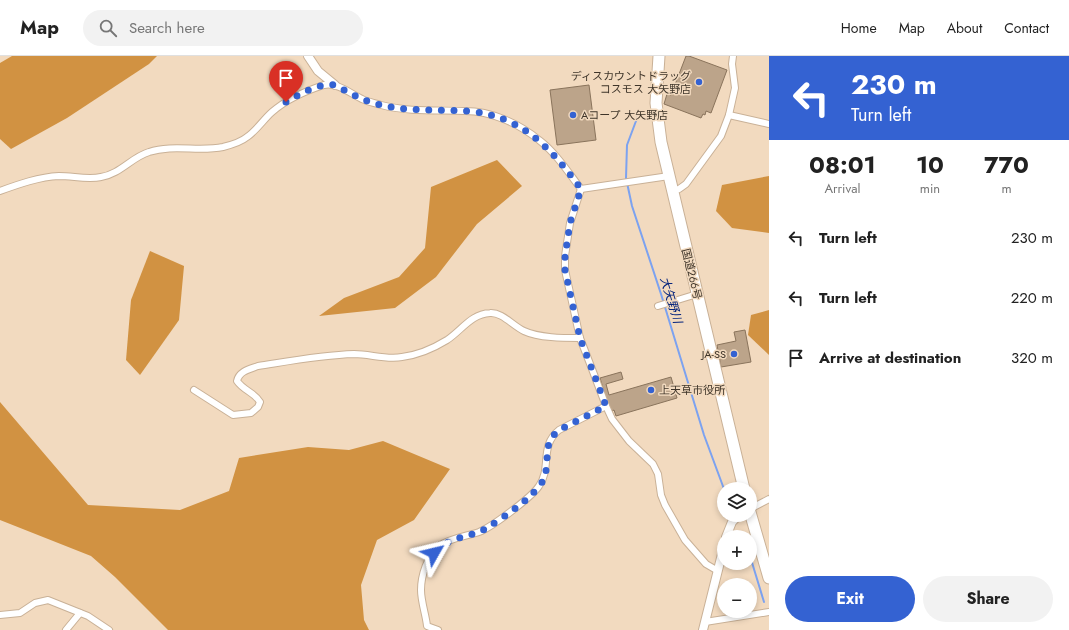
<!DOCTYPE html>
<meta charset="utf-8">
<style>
body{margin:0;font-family:Jost,"Noto Sans JP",sans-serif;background:#f2f2f2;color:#222;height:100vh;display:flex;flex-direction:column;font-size:15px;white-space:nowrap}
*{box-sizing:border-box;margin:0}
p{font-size:13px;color:#767676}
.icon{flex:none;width:22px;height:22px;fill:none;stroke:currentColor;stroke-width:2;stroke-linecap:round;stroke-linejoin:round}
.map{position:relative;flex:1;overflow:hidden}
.side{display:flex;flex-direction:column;background:#fff;width:300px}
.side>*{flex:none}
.guide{background:#3462d2;color:#fff;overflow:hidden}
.controls{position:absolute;left:717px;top:426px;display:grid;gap:8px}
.controls a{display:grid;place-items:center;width:40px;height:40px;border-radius:50%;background:#fff;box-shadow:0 2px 6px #0003;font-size:20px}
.pin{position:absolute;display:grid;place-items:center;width:34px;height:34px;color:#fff;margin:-41px -17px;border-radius:50% 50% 50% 0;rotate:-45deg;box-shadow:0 0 4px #0007}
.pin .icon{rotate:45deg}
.me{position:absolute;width:44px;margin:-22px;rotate:53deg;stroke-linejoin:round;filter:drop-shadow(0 0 3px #0008)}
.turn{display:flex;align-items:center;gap:14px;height:84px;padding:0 16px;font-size:18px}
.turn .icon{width:52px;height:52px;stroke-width:2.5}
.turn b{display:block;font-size:28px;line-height:34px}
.eta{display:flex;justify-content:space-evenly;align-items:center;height:68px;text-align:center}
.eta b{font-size:24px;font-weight:700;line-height:28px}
.cta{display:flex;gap:8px;margin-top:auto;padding:8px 16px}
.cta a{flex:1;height:46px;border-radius:24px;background:#3462d2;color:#fff;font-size:16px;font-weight:700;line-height:46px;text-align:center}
.cta a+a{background:#f2f2f2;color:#222}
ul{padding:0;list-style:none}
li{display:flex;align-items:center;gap:12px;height:60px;padding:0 16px}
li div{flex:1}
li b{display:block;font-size:15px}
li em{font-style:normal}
header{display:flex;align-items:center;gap:24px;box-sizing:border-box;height:56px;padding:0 20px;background:#fff;border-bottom:1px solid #e0e0e0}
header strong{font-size:19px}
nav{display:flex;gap:22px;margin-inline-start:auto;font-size:14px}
.search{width:280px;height:36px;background:#f2f2f2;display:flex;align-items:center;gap:10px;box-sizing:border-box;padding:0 14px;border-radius:22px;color:#767676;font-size:15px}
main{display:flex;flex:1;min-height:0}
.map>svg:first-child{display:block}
.forest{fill:#d19242}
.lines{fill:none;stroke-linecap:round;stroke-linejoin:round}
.stream{stroke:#7ca2f0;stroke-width:2}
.building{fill:#bca48a;stroke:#8a745c}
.street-casing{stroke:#c9b197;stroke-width:8}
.secondary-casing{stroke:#c9b197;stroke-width:10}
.highway-casing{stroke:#c9b197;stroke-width:13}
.street{stroke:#fff;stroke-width:6}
.secondary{stroke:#fff;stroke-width:8}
.highway{stroke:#fff;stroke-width:11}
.route{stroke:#3462d2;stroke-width:7;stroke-dasharray:0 12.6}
.poi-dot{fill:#3462d2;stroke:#f2dabf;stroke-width:1.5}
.labels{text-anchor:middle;stroke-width:3;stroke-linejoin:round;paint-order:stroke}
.poi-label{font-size:11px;fill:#3e3429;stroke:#f2dabf;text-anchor:end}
.street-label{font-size:11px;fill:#3e3429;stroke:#f2dabf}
.water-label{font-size:12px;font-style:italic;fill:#06257d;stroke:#f2dabf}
</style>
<header>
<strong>Map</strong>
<div class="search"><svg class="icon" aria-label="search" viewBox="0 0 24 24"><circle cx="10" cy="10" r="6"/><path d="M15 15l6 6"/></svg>Search here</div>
<nav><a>Home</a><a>Map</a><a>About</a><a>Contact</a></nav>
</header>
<main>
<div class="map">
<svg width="769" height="574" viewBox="0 0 769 574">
<rect width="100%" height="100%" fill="#f2dabf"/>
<!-- forest -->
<g class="forest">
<path d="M12,0H157L149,8L67,62L11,93L0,83V7Z"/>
<path d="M497,104L522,130L477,168L436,221L395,252L319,260L344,242L399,221L425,192L431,131Z"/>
<path d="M769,120V177L732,172L716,155L722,129Z"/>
<path d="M150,195L184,210L179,264L140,319L126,304L131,244Z"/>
<path d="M769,254V299L748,279L751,259Z"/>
<path d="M0,346L88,449L180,454L229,435L239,402L308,391L349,394L383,385L450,413L414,464L377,484L361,529L364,564L369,574H168L115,521L91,500L0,464Z"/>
</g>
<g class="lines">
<!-- stream -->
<g class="stream">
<path d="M639,57L627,89L626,122L632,150L661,238L704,379L724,433"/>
<path d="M750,500L764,546"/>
</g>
</g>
<!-- building -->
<g class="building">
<path d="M686,0H689L727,14L711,57L706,55L705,59L703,58L701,62L664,48L667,38L671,39Z"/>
<path d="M589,29L596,84L557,89L550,34Z"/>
<path d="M745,274L751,306L721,311L717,289L736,285L734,276Z"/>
<path d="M621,316L623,323L606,328L609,339L671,321L677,342L616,360L614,354L610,356L600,322Z"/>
</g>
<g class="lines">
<!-- street casing -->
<g class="street-casing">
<g id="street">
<path d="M729,59L769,68"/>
<path d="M581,133L570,167L565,200V214L580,282L592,313L606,350L612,363L629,385L653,408L658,418L661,439L665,449L685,484L706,508L718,515"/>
<path d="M581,133L669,120"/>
<path d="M0,135C19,128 39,121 59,120C73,120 88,124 101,121C120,118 132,101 149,96C173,88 199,96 223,91C231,89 241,86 247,81C257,74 263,64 272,56C287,43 305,35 324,29C337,26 351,38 362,43C368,46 375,47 381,49C408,56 437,54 465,55C491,55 518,67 539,84C556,97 568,116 581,133"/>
<path d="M672,135L679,133L686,128L721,80L729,59L735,32L732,8L733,0"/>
<path d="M658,250L697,238"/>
<path d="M194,334L233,359L251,357L258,351L260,346C254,336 244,335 237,325C239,315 250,313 258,310C290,305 322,299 354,298C370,298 386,304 402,301C418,299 434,292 447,284C462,274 471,258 490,257C502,256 513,270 524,275C539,282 563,282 580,282"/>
<path d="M750,453L769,443"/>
<path d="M0,559L20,557L35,547L48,544L88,560L109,574"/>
<path d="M705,566L769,556"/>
<path d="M66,574L80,557"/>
<path d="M438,574L427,570C426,559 421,546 421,534C421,520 427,500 439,490C449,482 467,480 479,476C492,471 532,441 539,430C552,412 539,390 559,374L606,350"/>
</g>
</g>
<!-- secondary casing -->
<g class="secondary-casing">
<g id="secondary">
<path d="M308,0L318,15L335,29"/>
<path d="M726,481L732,466L739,459"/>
<path d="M703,574L724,490"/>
</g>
</g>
<!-- highway casing -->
<g class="highway-casing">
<g id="highway">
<path d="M659,0L656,47L661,86L744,433"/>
<path d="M750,456L769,522"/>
</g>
</g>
<!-- street -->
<use href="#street" class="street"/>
<!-- secondary -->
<use href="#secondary" class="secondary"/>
<!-- highway -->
<use href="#highway" class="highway"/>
</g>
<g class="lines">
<!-- route -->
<path class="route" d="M286,46C298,39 321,26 335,29C339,31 344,34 348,36C359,42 370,47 382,49C410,56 439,53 467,55C521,59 551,92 581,133L570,167L565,200V214L580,282L606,350L559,374C542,388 550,401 545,419C543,428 535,435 529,441C521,449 489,472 479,476C463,482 445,483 434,497"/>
</g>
<!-- markers -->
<g class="poi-dot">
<circle cx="699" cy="26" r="4"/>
<circle cx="573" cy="59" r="4"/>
<circle cx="734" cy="298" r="4"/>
<circle cx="651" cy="334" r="4"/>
</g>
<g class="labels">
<!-- poi labels -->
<g class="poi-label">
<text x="691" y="24">ディスカウントドラッグ<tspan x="691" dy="13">コスモス 大矢野店</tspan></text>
<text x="581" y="63" text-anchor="start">Aコープ 大矢野店</text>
<text x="726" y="302">JA-SS</text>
<text x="659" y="338" text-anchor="start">上天草市役所</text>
</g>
<!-- street labels -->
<g class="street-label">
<text transform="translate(692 218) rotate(76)" y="4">国道266号</text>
</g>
<!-- water labels -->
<g class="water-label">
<text transform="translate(671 244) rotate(73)" y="4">大矢野川</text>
</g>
</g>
</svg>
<div class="controls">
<a><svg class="icon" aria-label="layers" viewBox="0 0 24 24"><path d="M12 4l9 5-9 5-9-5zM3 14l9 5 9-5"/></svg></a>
<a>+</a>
<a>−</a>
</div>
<div class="pin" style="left:286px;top:46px;background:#d93025"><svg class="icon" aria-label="arrive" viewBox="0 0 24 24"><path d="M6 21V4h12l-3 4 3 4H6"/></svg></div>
<svg class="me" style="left:434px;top:497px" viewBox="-20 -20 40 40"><path d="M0-17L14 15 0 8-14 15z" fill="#3462d2" stroke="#fff" stroke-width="4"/></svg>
</div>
<section class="side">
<div class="guide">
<div class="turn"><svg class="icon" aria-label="left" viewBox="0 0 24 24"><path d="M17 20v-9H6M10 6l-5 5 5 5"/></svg><div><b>230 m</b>Turn left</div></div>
</div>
<div class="eta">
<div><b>08:01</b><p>Arrival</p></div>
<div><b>10</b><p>min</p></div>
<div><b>770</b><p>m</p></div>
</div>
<ul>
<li><svg class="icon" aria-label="left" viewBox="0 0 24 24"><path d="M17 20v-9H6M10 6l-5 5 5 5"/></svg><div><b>Turn left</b></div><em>230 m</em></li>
<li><svg class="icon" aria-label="left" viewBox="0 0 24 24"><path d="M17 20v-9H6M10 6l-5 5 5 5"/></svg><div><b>Turn left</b></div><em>220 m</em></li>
<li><svg class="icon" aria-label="arrive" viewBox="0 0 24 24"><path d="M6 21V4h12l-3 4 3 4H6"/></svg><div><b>Arrive at destination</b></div><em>320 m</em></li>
</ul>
<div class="cta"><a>Exit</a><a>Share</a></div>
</section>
</main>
